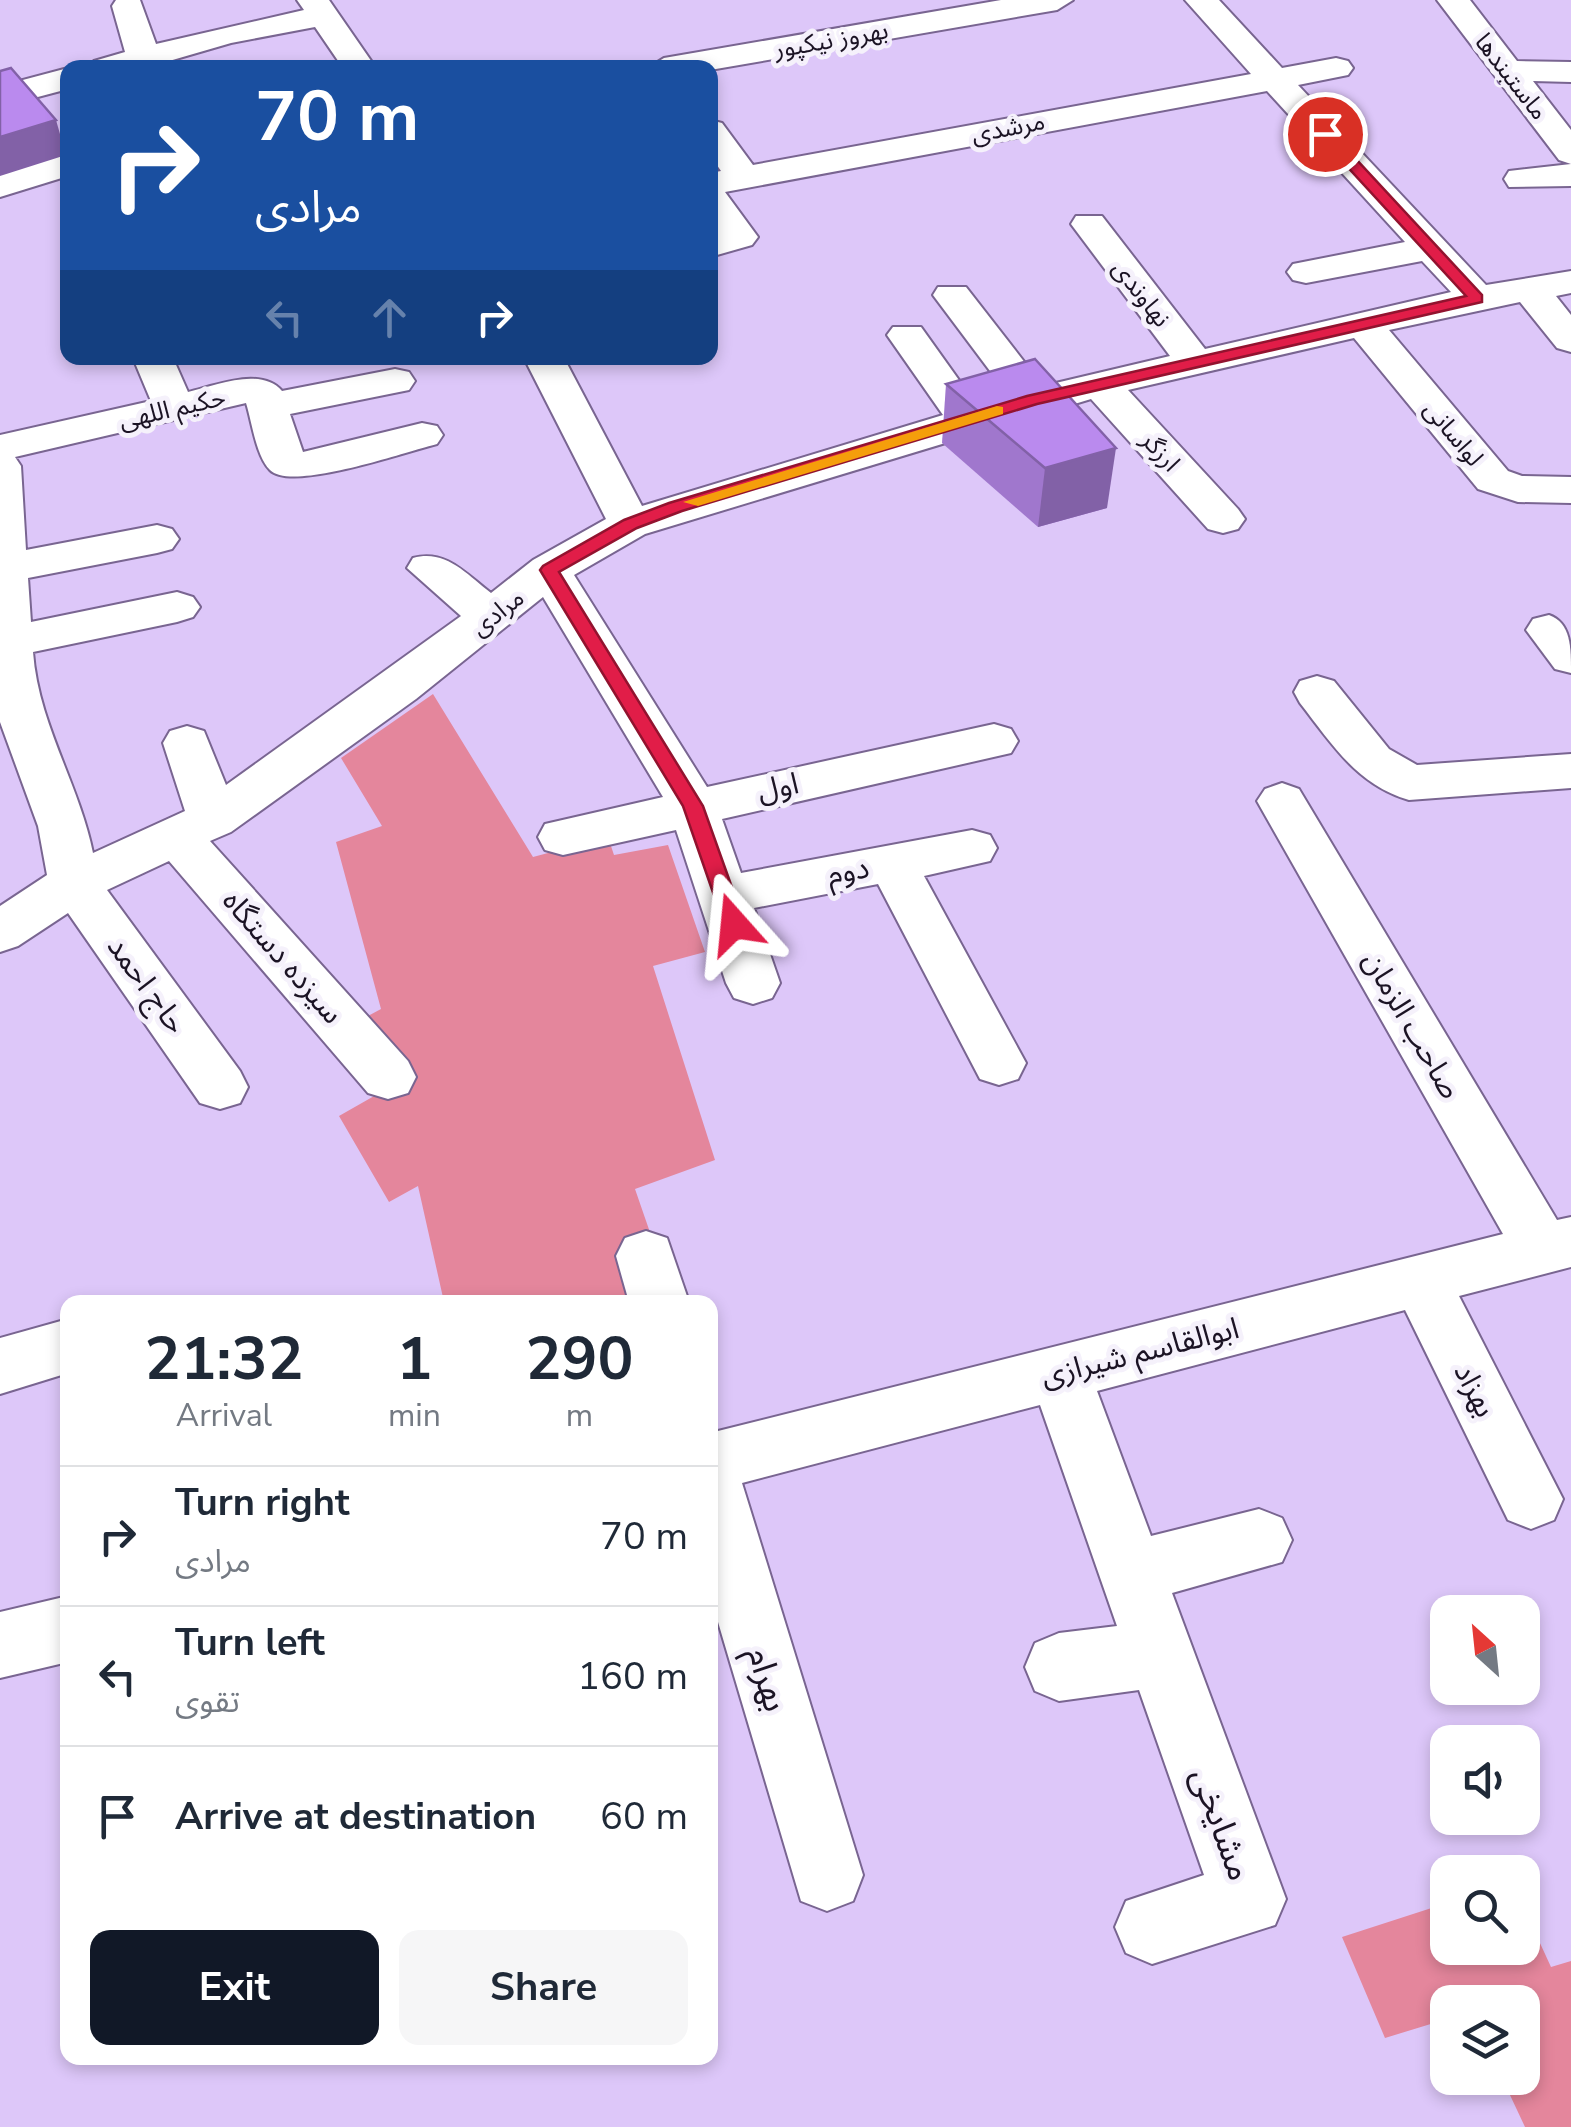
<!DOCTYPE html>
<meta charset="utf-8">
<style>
body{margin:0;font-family:"Nunito Sans","Noto Sans Arabic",sans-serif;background:#f6f6f7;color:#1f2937;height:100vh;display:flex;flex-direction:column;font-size:38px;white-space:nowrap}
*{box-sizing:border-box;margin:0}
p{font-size:32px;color:#747a83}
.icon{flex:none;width:55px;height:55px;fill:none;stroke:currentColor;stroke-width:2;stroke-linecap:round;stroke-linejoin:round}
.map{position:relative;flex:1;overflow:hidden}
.sheet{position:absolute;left:60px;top:1295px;width:658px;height:770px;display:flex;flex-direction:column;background:#fff;border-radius:20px;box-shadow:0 5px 15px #0003}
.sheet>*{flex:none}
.hud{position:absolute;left:60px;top:60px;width:658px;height:305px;border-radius:20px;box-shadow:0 5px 15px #0003;background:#1a4fa0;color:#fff;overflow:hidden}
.needle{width:65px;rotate:333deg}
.fabs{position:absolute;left:1430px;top:1595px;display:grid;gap:20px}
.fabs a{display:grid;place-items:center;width:110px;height:110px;border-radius:20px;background:#fff;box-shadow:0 5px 15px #0003;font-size:50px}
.pin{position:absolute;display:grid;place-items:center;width:85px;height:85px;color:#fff;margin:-42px;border:5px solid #fff;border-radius:50%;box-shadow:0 2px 10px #0007}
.me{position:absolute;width:110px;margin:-55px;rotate:342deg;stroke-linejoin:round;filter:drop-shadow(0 0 8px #0008)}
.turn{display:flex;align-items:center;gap:35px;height:210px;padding:0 30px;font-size:45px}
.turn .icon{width:130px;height:130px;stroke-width:2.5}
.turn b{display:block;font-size:70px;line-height:85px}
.lanes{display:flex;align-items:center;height:95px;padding:0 30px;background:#0003;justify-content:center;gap:50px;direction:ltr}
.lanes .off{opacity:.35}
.eta{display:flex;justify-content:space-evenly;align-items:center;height:170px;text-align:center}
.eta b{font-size:60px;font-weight:700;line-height:70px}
.cta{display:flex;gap:20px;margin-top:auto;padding:20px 30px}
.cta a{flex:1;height:115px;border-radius:20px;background:#111827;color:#fff;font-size:40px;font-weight:700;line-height:115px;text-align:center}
.cta a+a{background:#f6f6f7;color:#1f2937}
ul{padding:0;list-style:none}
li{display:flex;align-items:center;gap:30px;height:140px;padding:0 30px;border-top:2px solid #e0e1e3}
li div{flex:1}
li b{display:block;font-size:38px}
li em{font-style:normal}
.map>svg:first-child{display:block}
.green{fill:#e4869c}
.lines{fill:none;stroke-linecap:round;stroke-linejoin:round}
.street-casing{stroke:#796591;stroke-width:4}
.street{fill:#fff;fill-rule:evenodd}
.wall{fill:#a077cd}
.shaded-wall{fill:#8261a7}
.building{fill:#ba8aee;stroke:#8261a7;stroke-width:2.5}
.route{fill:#e11d48;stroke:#92132f;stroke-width:2.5}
.slow{fill:#f59e0b}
.labels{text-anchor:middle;stroke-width:10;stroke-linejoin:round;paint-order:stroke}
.far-street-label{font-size:25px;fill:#1b1324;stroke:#f5f1fb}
.street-label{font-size:30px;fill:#1b1324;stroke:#f5f1fb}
.near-street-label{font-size:35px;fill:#1b1324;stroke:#f5f1fb}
</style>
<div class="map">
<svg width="1571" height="2127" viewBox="0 0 1571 2127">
<rect width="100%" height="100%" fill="#ddc7f9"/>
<!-- green -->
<g class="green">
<path d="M433,694L533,857L608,837L614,855L668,845L705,952L653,966L715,1160L635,1189L654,1244L625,1252L640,1302H444L418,1186L389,1202L339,1116L404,1079L353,1024L381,1009L336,842L382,826L341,758Z"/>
<path d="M1447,1903L1448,1948H1522L1523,1906L1551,1967L1571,1961V2127H1525L1502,2078H1522V2002H1448L1447,2019L1385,2038L1342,1937Z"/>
</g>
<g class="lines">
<!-- street casing -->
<g class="street-casing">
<g id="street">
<path d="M116,0H140L156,44L304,10L297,0H329L376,68H343L315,27L231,43L145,68H90L94,61L125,52L112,6Z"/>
<path d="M1001,0H1073L1057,10L710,70L648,68L664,58Z"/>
<path d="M1185,0H1219L1282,68L1336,58L1348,61L1353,68L1348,75L1298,85L1486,285L1571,271V293L1556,296L1571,315V352L1557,348L1520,302L1389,330L1508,471L1522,476L1571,477V503L1518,502L1478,489L1354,338L1128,390L1238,509L1245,519L1238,529L1223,533L1208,529L1091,399L645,534L574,575L707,787L994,724L1011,729L1018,741L1011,753L722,819L741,873L972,830L990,835L997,848L990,861L924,876L1026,1063L1018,1079L999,1085L980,1079L878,884L754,908L780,983L772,998L753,1004L734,998L726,983L676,830L563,855L545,850L538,837L545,824L663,797L543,597L416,699L231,832L210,841L408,1061L416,1077L408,1093L388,1099L368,1093L169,861L107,890L240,1071L248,1087L240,1103L220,1109L200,1103L68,913L18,946L0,952V906L47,875L38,826L0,722V435L151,401L133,358H173L188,392C214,386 261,366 282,391L395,369L409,372L415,381L409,390L290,414L303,452L422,423L437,426L443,435L437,444C405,452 291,492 270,470C256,456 252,422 246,403L15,457L21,466L26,550L157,525L172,529L179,539L172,549L157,553L28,578L31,622L177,592L193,597L200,607L193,617L177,622L33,652C38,723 79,784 93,853L185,811L163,743L170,731L187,726L204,731L226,785L461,616L407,568L413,558C446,549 466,574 491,593L533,560L606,519L524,358H564L642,506L943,415L887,335L893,327H921L976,404L1008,395L933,295L938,287H966L1043,386L1170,356L1071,224L1076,216H1102L1205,349L1451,292L1422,261L1306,283L1293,280L1287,272L1293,264L1405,242L1267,91L725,192L758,237L752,245L710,257V234L717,232L710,222V173L721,171L710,155V120L722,123L753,165L1251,74Z"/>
<path d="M1437,0H1470L1517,61L1571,62V82L1533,81L1571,130V164L1559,160Z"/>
<path d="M68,68V89L0,107V86Z"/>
<path d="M68,153V176L0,197V174Z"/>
<path d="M1571,164V186L1509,187L1504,179L1509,171Z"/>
<path d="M1549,615C1571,623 1571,647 1571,673L1555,669L1526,630L1533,619Z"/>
<path d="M1317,676L1334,681L1389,749L1417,765L1571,754V788L1409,800C1357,785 1332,744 1300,703L1294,692L1300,681Z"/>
<path d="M1282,783L1299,789L1557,1220L1571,1217V1267L1459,1296L1563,1499L1554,1520L1531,1529L1508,1520L1405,1310L1097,1391L1151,1536L1259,1509L1282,1518L1292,1540L1282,1562L1172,1593L1286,1899L1275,1925L1152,1964L1126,1953L1115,1927L1126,1901L1204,1875L1139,1690L1059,1701L1035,1691L1025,1667L1035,1643L1059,1633L1117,1626L1040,1405L742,1483L863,1875L853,1901L827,1911L801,1901L710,1595V1433L1503,1234L1257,801L1265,789Z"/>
<path d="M646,1231L667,1238L689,1302H629L616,1256L625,1238Z"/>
<path d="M68,1319V1373L0,1394V1338Z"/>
<path d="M68,1596V1662L0,1678V1612Z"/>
</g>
</g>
<!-- street -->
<use href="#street" class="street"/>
</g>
<!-- wall -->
<path class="wall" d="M946,384L1107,508L1038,527L942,443Z"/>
<!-- shaded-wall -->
<g class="shaded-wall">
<path d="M56,120L66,155L0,176V137Z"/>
<path d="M1116,448L1107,508L1038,527L1045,468Z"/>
</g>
<!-- building -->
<g class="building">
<path d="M11,68L56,120L0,137V71Z"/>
<path d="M1035,359L1116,448L1045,468L946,384Z"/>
</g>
<!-- route -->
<path class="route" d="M1320,131H1330L1482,295V302L1037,404L682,511L637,528L559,572L703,806L745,924L742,930H726L683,806L540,570L543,566L624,520L669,503L1027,396L1466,296L1320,137Z"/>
<!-- slow -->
<path class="slow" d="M997,406L1003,407V414L698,506L683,502Z"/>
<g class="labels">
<!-- far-street labels -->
<g class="far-street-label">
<text transform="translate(831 39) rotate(-10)" y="9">بهروز نیکپور</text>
<text transform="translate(1512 76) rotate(52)" y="9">ماستبندها</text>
<text transform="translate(1008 127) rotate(-11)" y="9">مرشدی</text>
<text transform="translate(1142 293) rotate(52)" y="9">نهاوندی</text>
<text transform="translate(172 408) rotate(-13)" y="9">حکیم اللهی</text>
<text transform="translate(1454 433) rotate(50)" y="9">لواسانی</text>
<text transform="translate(1161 451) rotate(48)" y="9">ارزگر</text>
<text transform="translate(497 612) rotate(-38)" y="9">مرادی</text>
</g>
<!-- street labels -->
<g class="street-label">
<text transform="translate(778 787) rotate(-12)" y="10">اول</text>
<text transform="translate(848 871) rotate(-11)" y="10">دوم</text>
<text transform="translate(283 957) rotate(49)" y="10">سیزده دستگاه</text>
<text transform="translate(147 985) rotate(54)" y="10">حاج احمد</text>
<text transform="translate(1412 1025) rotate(60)" y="10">صاحب الزمان</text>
<text transform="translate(1140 1352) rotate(-14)" y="10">ابوالقاسم شیرازی</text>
<text transform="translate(1475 1390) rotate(63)" y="10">بهزاد</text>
</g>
<!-- near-street labels -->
<g class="near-street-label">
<text transform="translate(768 1679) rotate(73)" y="12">بهرام</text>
<text transform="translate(1222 1824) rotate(70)" y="12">مشایخی</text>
</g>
</g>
</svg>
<div class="fabs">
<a><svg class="needle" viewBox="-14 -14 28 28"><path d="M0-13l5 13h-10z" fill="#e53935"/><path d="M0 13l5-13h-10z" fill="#747a83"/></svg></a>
<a><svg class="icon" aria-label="sound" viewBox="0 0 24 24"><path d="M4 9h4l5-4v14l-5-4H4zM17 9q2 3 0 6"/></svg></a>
<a><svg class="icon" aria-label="search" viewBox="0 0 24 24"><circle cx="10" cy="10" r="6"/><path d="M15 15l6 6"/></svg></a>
<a><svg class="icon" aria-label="layers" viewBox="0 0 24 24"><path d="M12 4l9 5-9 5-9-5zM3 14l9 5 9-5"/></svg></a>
</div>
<div class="pin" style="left:1325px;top:134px;background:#d93025"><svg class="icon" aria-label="arrive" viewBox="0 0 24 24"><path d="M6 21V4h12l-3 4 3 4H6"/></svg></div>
<svg class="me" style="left:734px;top:924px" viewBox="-20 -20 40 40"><path d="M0-17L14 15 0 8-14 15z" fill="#e11d48" stroke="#fff" stroke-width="4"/></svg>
<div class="hud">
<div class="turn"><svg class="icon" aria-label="right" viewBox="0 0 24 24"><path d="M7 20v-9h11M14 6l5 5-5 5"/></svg><div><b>70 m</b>مرادی</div></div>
<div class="lanes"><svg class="icon off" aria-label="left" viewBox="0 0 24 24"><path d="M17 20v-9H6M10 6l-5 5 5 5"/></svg><svg class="icon off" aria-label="ahead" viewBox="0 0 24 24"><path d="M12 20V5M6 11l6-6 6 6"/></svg><svg class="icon" aria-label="right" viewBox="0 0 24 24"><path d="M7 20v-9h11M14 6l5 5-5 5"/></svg></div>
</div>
<section class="sheet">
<div class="eta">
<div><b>21:32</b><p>Arrival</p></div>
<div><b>1</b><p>min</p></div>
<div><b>290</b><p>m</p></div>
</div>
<ul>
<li><svg class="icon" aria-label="right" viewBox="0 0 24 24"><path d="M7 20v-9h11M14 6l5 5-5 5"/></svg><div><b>Turn right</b><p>مرادی</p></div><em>70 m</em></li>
<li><svg class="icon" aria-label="left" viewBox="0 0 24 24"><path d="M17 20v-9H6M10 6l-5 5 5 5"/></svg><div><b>Turn left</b><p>تقوی</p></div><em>160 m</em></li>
<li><svg class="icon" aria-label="arrive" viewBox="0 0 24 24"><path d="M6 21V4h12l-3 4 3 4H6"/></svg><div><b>Arrive at destination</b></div><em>60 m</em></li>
</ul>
<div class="cta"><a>Exit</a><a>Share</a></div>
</section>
</div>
